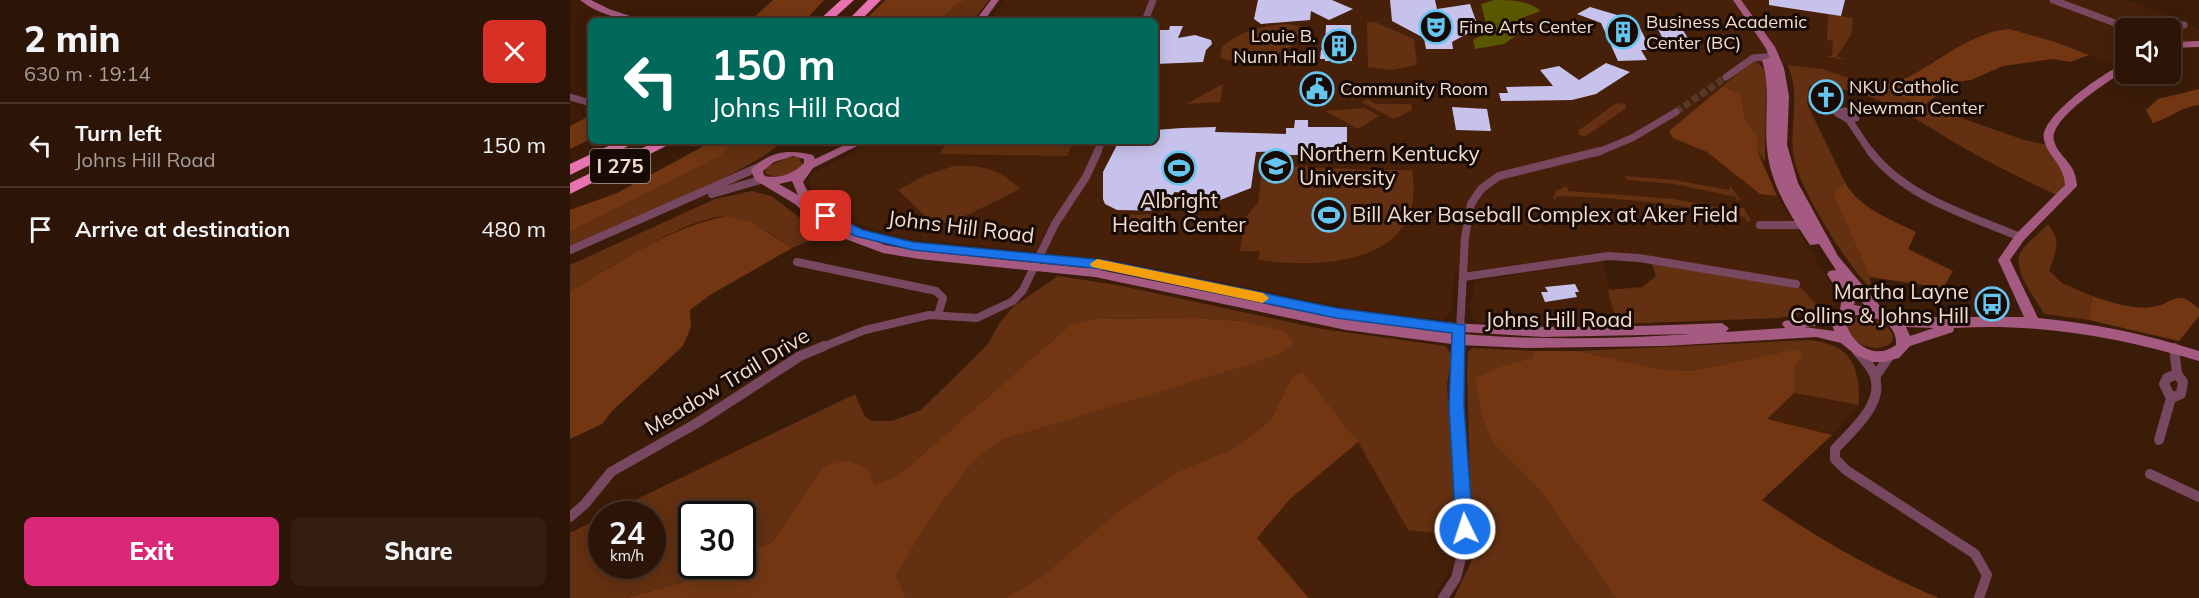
<!DOCTYPE html>
<meta charset="utf-8">
<style>
body{margin:0;font-family:Mulish,sans-serif;background:#341e11;color:#f1f3f6;height:100vh;display:flex;flex-direction:column;font-size:22px;white-space:nowrap}
*{box-sizing:border-box;margin:0}
p{font-size:20px;color:#a69f9b}
.icon{flex:none;width:33px;height:33px;fill:none;stroke:currentColor;stroke-width:2;stroke-linecap:round;stroke-linejoin:round}
.map{position:relative;flex:1;overflow:hidden}
.panel{display:flex;flex-direction:column;background:#2c1507;width:570px}
.panel>*{flex:none}
.top-card{position:absolute;left:18px;top:18px;width:570px;height:126px;border-radius:9px;box-shadow:0 3px 15px #0003,0 0 0 2px #483428;background:#00695c;color:#fff;overflow:hidden}
.fabs{position:absolute;left:1545px;top:18px;display:grid;gap:12px}
.fabs a{display:grid;place-items:center;width:66px;height:66px;border-radius:9px;background:#2c1507;box-shadow:0 3px 15px #0003,0 0 0 2px #483428;font-size:30px}
.speed{position:absolute;left:18px;top:501px;display:flex;gap:12px;font-size:30px;font-weight:700;text-align:center}
.speed>*{display:grid;place-content:center;width:78px;height:78px;border-radius:50%;background:#2c1507;box-shadow:0 3px 15px #0003,0 0 0 2px #483428;line-height:1}
.speed small{font-size:15px;font-weight:400}
.speed .limit{border:3px solid #111;border-radius:9px;background:#fff;color:#111}
.pin{position:absolute;display:grid;place-items:center;width:51px;height:51px;color:#fff;margin:-26px;border-radius:12px;box-shadow:0 3px 9px #0006}
.me{position:absolute;width:66px;margin:-33px;rotate:356deg;stroke-linejoin:round;filter:drop-shadow(0 0 4px #0008)}
.turn{display:flex;align-items:center;gap:21px;height:126px;padding:0 24px;font-size:27px}
.turn .icon{width:78px;height:78px;stroke-width:2.5}
.turn b{display:block;font-size:42px;line-height:51px}
.round{display:grid;place-items:center;flex:none;width:63px;height:63px;border-radius:9px;background:#341e11}
.summary{display:flex;align-items:center;justify-content:space-between;height:102px;padding:0 24px}
h1{font-size:36px;font-weight:800;line-height:45px}
.cta{display:flex;gap:12px;margin-top:auto;padding:12px 24px}
.cta a{flex:1;height:69px;border-radius:9px;background:#db2777;color:#fff;font-size:24px;font-weight:800;line-height:69px;text-align:center}
.cta a+a{background:#341e11;color:#f1f3f6}
ul{padding:0;list-style:none}
li{display:flex;align-items:center;gap:18px;height:84px;padding:0 24px;border-top:2px solid #483428}
li div{flex:1}
li b{display:block;font-size:22px}
li em{font-style:normal}
main{display:flex;flex:1;min-height:0}
.map>svg:first-child{display:block}
.built{fill:#462009}
.green{fill:#633011}
.forest{fill:#723712}
.water{fill:#595700}
.building{fill:#c6c2eb}
.lines{fill:none;stroke-linecap:round;stroke-linejoin:round}
.street-tunnel{stroke:#563927;stroke-width:7;stroke-dasharray:7 3;stroke-linecap:butt}
.street-far2{stroke:#784860;stroke-width:7}
.street-far1{stroke:#784860;stroke-width:8}
.street{stroke:#784860;stroke-width:10}
.secondary{fill:#a55a81;fill-rule:evenodd}
.highway{fill:#e873b1;fill-rule:evenodd}
.route{fill:#1a73e8;stroke:#114b97;stroke-width:1.5}
.slow{fill:#f59e0b}
.labels{text-anchor:middle;stroke-width:6;stroke-linejoin:round;paint-order:stroke}
.far-poi-label{font-size:18px;fill:#f1dcd0;stroke:#180a04;text-anchor:start}
.shield{fill:#180a04;stroke:#b09d93;stroke-width:1.5}
.shield-label{font-size:20px;font-weight:bold;fill:#f1dcd0}
.poi-label{font-size:21px;fill:#f1dcd0;stroke:#180a04;text-anchor:start}
.street-label{font-size:21px;fill:#f1dcd0;stroke:#180a04}
</style>
<main>
<section class="panel">
<div class="summary"><div><h1>2 min</h1><p>630 m · 19:14</p></div><a class="round" style="background:#d93025;color:#fff"><svg class="icon" aria-label="close" viewBox="0 0 24 24"><path d="M6 6l12 12M18 6L6 18"/></svg></a></div>
<ul>
<li><svg class="icon" aria-label="left" viewBox="0 0 24 24"><path d="M17 20v-9H6M10 6l-5 5 5 5"/></svg><div><b>Turn left</b><p>Johns Hill Road</p></div><em>150 m</em></li>
<li><svg class="icon" aria-label="arrive" viewBox="0 0 24 24"><path d="M6 21V4h12l-3 4 3 4H6"/></svg><div><b>Arrive at destination</b></div><em>480 m</em></li>
</ul>
<div class="cta"><a>Exit</a><a>Share</a></div>
</section>
<div class="map">
<svg width="1629" height="598" viewBox="0 0 1629 598">
<rect width="100%" height="100%" fill="#3b1c09"/>
<!-- built -->
<g class="built">
<path d="M435,0H1557L1619,24L1629,30V41L1601,42L1600,28H1556L1555,62L1549,67L1485,42L1440,29L1415,33L1390,48L1370,56L1351,70L1308,88L1253,69L1181,62L1099,131L1103,138L1137,152L1190,194L1207,196L1267,294L1265,305L1258,309L1245,303L1234,293L1228,281L1042,253L884,274L881,313L873,320L782,309L543,260L332,238L283,222L264,210L240,187L239,179L245,172L303,141H585V21H420Z"/>
<path d="M1033,260L1047,324L910,323L902,317L900,307L905,282Z"/>
<path d="M1224,393L1289,405L1262,435L1197,419Z"/>
<path d="M788,442L838,530L881,535L887,530L885,561L862,598H739L687,538L719,500Z"/>
</g>
<!-- green -->
<g class="green">
<path d="M396,0H419L403,21H369L385,5Z"/>
<path d="M1258,14L1283,18L1281,35L1267,56L1275,60L1256,56H1262L1263,41L1257,40Z"/>
<path d="M797,22H805L844,39L847,65L822,70L798,67Z"/>
<path d="M718,24L731,26L735,32C727,54 669,69 650,57L652,47C669,31 695,25 718,24Z"/>
<path d="M1186,61L1194,69L1196,82L1195,162L1187,150L1188,136L1176,122L1170,94L1153,86L1181,62Z"/>
<path d="M1217,65L1253,69L1454,140L1478,145L1494,171L1496,183L1487,195C1454,180 1421,164 1389,145C1338,115 1302,87 1239,86L1237,104L1275,182L1263,195L1300,277L1301,288C1278,268 1225,182 1223,153C1220,125 1231,90 1217,65Z"/>
<path d="M653,84L650,102L616,104Z"/>
<path d="M796,99L806,104H841L842,110L824,119L792,102Z"/>
<path d="M1055,103L1056,108L1016,136L1009,135V130L1045,104Z"/>
<path d="M795,108L809,116L788,129L755,111Z"/>
<path d="M168,141H210C204,162 30,234 0,247V232L150,156Z"/>
<path d="M377,141H504L497,156L369,154Z"/>
<path d="M218,157H228L233,165C223,174 208,181 195,173L197,167Z"/>
<path d="M700,165H711L710,168L737,166V168C772,168 806,171 842,170C858,264 754,269 688,260L690,251H670L675,218L688,203L691,178H696L691,169Z"/>
<path d="M384,166C413,166 429,168 450,189L381,223H362L328,190L356,175Z"/>
<path d="M1055,176L1105,180L1159,190L1160,186L1170,199L1167,201L1166,197L1104,184L1056,180Z"/>
<path d="M997,186L998,191L1104,199L1169,212V208H1174L1181,221L1176,222V217C1113,205 1051,197 986,196V199H983L986,191Z"/>
<path d="M182,191L201,196L253,235L222,248C203,235 185,221 161,217C126,210 33,272 0,291V265L145,199Z"/>
<path d="M593,214L590,227L552,228L555,215Z"/>
<path d="M1478,224C1492,243 1486,251 1479,271L1492,283L1522,296L1519,320L1474,314C1466,299 1441,269 1451,252C1457,242 1470,233 1478,224Z"/>
<path d="M1082,264L1231,288L1245,303L1258,309L1209,318L1047,324L1038,290L1072,287L1086,276Z"/>
<path d="M488,276L547,285L752,329L876,346L882,356L877,385L887,530L881,535L838,530L788,442L731,371L723,375L700,421L662,449L607,472L553,507L470,578L435,598H336L326,575L364,513L403,462L431,440L714,352L672,321L625,318L524,319L500,325L329,475L304,486L300,469L279,460L255,465L202,542L173,555L172,514H122V566H150L116,581L57,598H0V533L31,517L32,566H82V514H36L285,394L294,415L301,421H322L351,410L418,344L430,322L444,306Z"/>
<path d="M1289,316C1303,317 1316,322 1323,335L1322,342C1310,353 1293,347 1281,338L1275,322Z"/>
<path d="M1239,340C1282,344 1290,367 1289,405L1224,393V369L1233,355L1226,349L1122,371L1089,369L1008,351Z"/>
<path d="M902,348L964,351L962,358L935,365L924,444L968,488L1046,598H884L902,560L897,371L898,352Z"/>
</g>
<!-- forest -->
<g class="forest">
<path d="M203,0H254L235,21H180Z"/>
<path d="M315,0H396L385,5L369,21H294Z"/>
<path d="M1440,29L1485,42L1519,55L1500,62L1483,59L1433,66L1401,80L1385,82L1354,105L1308,88C1322,83 1338,78 1351,70C1377,54 1410,30 1440,29Z"/>
<path d="M1153,86L1170,94L1176,122L1188,136L1187,150L1207,196L1190,194L1137,152L1103,138L1099,131Z"/>
<path d="M1629,89V105C1610,107 1601,118 1583,123L1576,110L1588,99Z"/>
<path d="M21,115V139L0,149V126Z"/>
<path d="M143,141H168L150,156L0,232V210L47,193Z"/>
<path d="M1275,182C1288,208 1322,220 1346,232L1338,249L1383,271L1373,288L1300,277L1263,195Z"/>
<path d="M158,216L182,222L222,248L140,295L120,310L121,327L113,346L42,411L32,424L0,439V291C50,262 101,226 158,216Z"/>
<path d="M1522,296C1540,302 1563,310 1582,307C1603,304 1607,287 1629,309V316L1609,341L1519,320Z"/>
<path d="M625,318L672,321L714,331L723,342L715,352L674,366L431,440L403,462L364,513L326,575L336,598H57L116,581L150,566H172L173,555L202,542L255,465L279,460L300,469L304,485L329,475L500,325L523,319Z"/>
<path d="M1226,349L1234,354L1224,369V393L1197,419L1262,435L1192,500C1247,538 1307,573 1369,598H1046L968,488L924,444L913,418L905,378L935,365L962,358L964,351H1008L1089,369L1122,371Z"/>
<path d="M732,371L788,442L719,500L687,538L739,598H435L470,578L553,507L607,472L662,449L700,421L723,375Z"/>
</g>
<!-- water -->
<path class="water" d="M924,0C940,0 959,0 971,11L952,18L951,32L934,44L905,49L903,40L913,35V32H918L911,4Z"/>
<!-- building -->
<g class="building">
<path d="M688,0H762L783,9L759,20L741,11L740,20L691,24L684,19Z"/>
<path d="M820,0H865L867,9L900,4L906,21L900,24L902,31L882,42L883,49H856L854,38L822,21Z"/>
<path d="M1199,0H1275L1271,16L1199,5Z"/>
<path d="M1020,7L1054,17L1059,27L1069,26L1081,50H1071L1077,60L1048,61L1031,23L1007,14Z"/>
<path d="M1089,21L1111,27L1119,40L1094,41L1086,25Z"/>
<path d="M756,25H781L782,61H755V59H750L751,50H755Z"/>
<path d="M600,26H613L608,38L625,35L641,40L642,44L636,50L633,62L585,64V38L588,30H599Z"/>
<path d="M1036,63L1060,72L1026,94L1002,100L931,101L929,93H938L936,87L983,86L970,70L989,66L1009,80Z"/>
<path d="M882,107L917,109L921,131L886,130Z"/>
<path d="M725,120H738V127H777V154L722,155L714,154V151L686,152L681,188L635,206L616,208L620,193L604,192L601,209L595,211L547,210L535,204L533,199V172L549,141H585V130L612,128L646,127L645,132L716,134V128H724Z"/>
<path d="M1005,284L1009,292H1005L1007,297L975,302L971,292H978L975,287Z"/>
</g>
<g class="lines">
<!-- street-tunnel -->
<path class="street-tunnel" d="M1106,112L1156,77"/>
<!-- street-far2 -->
<g class="street-far2">
<path d="M1483,0L1545,23L1614,25"/>
<path d="M575,21L583,0"/>
<path d="M1156,77L1183,58L1205,56"/>
<path d="M0,97L21,103"/>
<path d="M1274,111L1283,113L1286,118L1279,120L1267,113Z"/>
<path d="M1279,120L1301,153"/>
<path d="M527,153L532,141"/>
<path d="M1026,153L1062,138L1106,112"/>
</g>
<!-- street-far1 -->
<g class="street-far1">
<path d="M1300,151C1336,198 1398,215 1450,237"/>
<path d="M142,194L193,179"/>
<path d="M1190,225H1233"/>
<path d="M0,250L191,166"/>
<path d="M227,262L366,291L373,298L368,315"/>
<path d="M893,277L1038,256L1069,258L1226,284"/>
<path d="M250,348L295,330L359,315L407,318L443,301L453,290L485,224L516,177L528,151"/>
<path d="M889,348L895,237L901,204L911,189L929,176L1030,151"/>
</g>
<!-- street -->
<g class="street">
<path d="M1287,351C1293,358 1300,365 1304,374C1316,403 1282,430 1265,449V459L1276,470L1405,554L1417,575L1409,598"/>
<path d="M1305,377L1320,355"/>
<path d="M1601,398L1611,394L1613,382L1607,374L1604,348"/>
<path d="M1589,440L1601,398L1594,384L1597,378L1607,374"/>
<path d="M1580,474L1629,497"/>
<path d="M0,517L15,504L41,472L127,423L230,356L254,346"/>
<path d="M873,598L886,578L895,542L886,406L889,346"/>
</g>
<!-- secondary -->
<g class="secondary">
<path d="M10,0H21L39,9L75,21C53,21 27,14 10,0Z"/>
<path d="M421,0H429L414,21H405Z"/>
<path d="M1163,0H1171L1205,47L1214,68L1219,96L1217,145L1228,183L1268,256L1315,312L1334,317H1454L1428,260L1446,234L1495,185C1494,164 1478,157 1474,140C1468,117 1537,70 1556,63V70C1539,81 1478,119 1484,141C1489,158 1506,162 1507,186L1454,240L1440,260L1468,318C1523,323 1576,334 1629,351V361C1548,337 1469,323 1384,328L1383,332L1340,346L1329,358L1314,362H1303L1287,356L1271,343L1246,337L1095,346L956,348L889,345L776,330L525,277L349,259L313,253L254,231L225,204L185,180L181,170C199,151 219,149 243,155L245,159L283,141H297L243,168L233,182C242,207 275,223 298,232L300,235L297,238L315,245L349,251L525,269L725,310C667,297 610,283 552,272C540,270 510,270 503,262L509,258L545,263C628,277 710,301 794,313C913,331 1033,328 1152,323L1159,328L1156,332L1215,328L1212,324L1214,321L1264,314L1270,309L1272,298L1257,274L1259,271L1266,270L1249,244L1240,245C1220,215 1200,184 1197,148C1194,118 1201,89 1192,60L1200,58L1195,47ZM223,156L234,159V163C223,174 210,179 194,176L193,171L204,162ZM222,181L228,195L209,184ZM1276,283L1296,307L1284,305L1286,298ZM1283,315C1302,316 1328,321 1326,345C1304,362 1279,342 1275,319ZM1262,324L1264,331L1234,327ZM1336,327L1364,328L1340,336ZM847,329L973,337L1122,334C1031,340 937,341 847,329Z"/>
<path d="M1629,41V47L1600,48V42Z"/>
</g>
<!-- highway -->
<g class="highway">
<path d="M271,0H284L261,21H248Z"/>
<path d="M298,0H311L290,21H277Z"/>
<path d="M49,141H68L0,175V164Z"/>
<path d="M87,141H106L0,194V183Z"/>
</g>
</g>
<!-- route -->
<path class="route" d="M256,212L293,230L343,242L533,260L766,308L895,325L894,406L903,529L901,534L895,537L889,534L886,529L879,406L882,333L766,318L533,269L343,250L285,236L252,218L250,216Z"/>
<!-- slow -->
<path class="slow" d="M527,259L693,293L699,298L693,303L522,267L520,264Z"/>
<!-- icons -->
<defs>
<g id="theatre-ring" transform="scale(1.725)"><circle r="9.5" fill="#180a04" stroke="#65c5ee" stroke-width="1.5"/><path d="M-5-5.5Q0-4 5-5.5V0Q5 5 0 6Q-5 5-5 0ZM-3.3-2.5H-1v1.5H-3.3ZM1-2.5H3.3v1.5H1ZM-2.8 1Q0 5.5 2.8 1Z" fill="#65c5ee"/></g>
<g id="building-ring" transform="scale(1.725)"><circle r="9.5" fill="#180a04" stroke="#65c5ee" stroke-width="1.5"/><path d="M-4-6H4V6H1V3H-1V6H-4ZM-2.5-4.3h1.7v1.8h-1.7ZM.8-4.3h1.7v1.8H.8ZM-2.5-1h1.7V.8h-1.7ZM.8-1h1.7V.8H.8Z" fill="#65c5ee"/></g>
<g id="civic-ring" transform="scale(1.725)"><circle r="9.5" fill="#180a04" stroke="#65c5ee" stroke-width="1.5"/><path d="M-.6-6.5H3V-4.5H.6V-3L4-1V1h2V6H-6V1h2V-1L-.6-3ZM-1.2 2.5V6h2.4V2.5Z" fill="#65c5ee"/></g>
<g id="church-ring" transform="scale(1.725)"><circle r="9.5" fill="#180a04" stroke="#65c5ee" stroke-width="1.5"/><path d="M-1.2-6h2.4v3.5h3.3v2.4h-3.3V6h-2.4V-.1h-3.3v-2.4h3.3Z" fill="#65c5ee"/></g>
<g id="university-ring" transform="scale(1.725)"><circle r="9.5" fill="#180a04" stroke="#65c5ee" stroke-width="1.5"/><path d="M0-5L7-2L0 1L-7-2ZM-4 1L0 2.5L4 1V4Q0 6-4 4Z" fill="#65c5ee"/></g>
<g id="stadium-ring" transform="scale(1.725)"><circle r="9.5" fill="#180a04" stroke="#65c5ee" stroke-width="1.5"/><path d="M0-5a6.5 5 0 1 0 0 10a6.5 5 0 1 0 0-10ZM-3.5-1.8h7v3.6h-7Z" fill="#65c5ee"/></g>
<g id="bus-ring" transform="scale(1.725)"><circle r="9.5" fill="#180a04" stroke="#65c5ee" stroke-width="1.5"/><path d="M-5-6H5V4H4V6H2V4H-2V6H-4V4H-5ZM-3.5-4V0h7V-4ZM-3.5 1.2v1.5H-2V1.2ZM2 1.2v1.5H3.5V1.2Z" fill="#65c5ee"/></g>
</defs>
<g fill-rule="evenodd">
<use href="#theatre-ring" x="866" y="27"/>
<use href="#building-ring" x="1053" y="32"/>
<use href="#building-ring" x="769" y="46"/>
<use href="#civic-ring" x="747" y="89"/>
<use href="#church-ring" x="1256" y="97"/>
<use href="#university-ring" x="706" y="166"/>
<use href="#stadium-ring" x="609" y="168"/>
<use href="#stadium-ring" x="759" y="215"/>
<use href="#bus-ring" x="1422" y="304"/>
</g>
<g class="labels">
<!-- far-poi labels -->
<g class="far-poi-label">
<text x="1076" y="28">Business Academic<tspan x="1076" dy="21">Center (BC)</tspan></text>
<text x="889" y="33">Fine Arts Center</text>
<text x="746" y="42" text-anchor="end">Louie B.<tspan x="746" dy="21">Nunn Hall</tspan></text>
<text x="1279" y="93">NKU Catholic<tspan x="1279" dy="21">Newman Center</tspan></text>
<text x="770" y="95">Community Room</text>
</g>
<!-- shield labels -->
<rect class="shield" x="20" y="149" width="60" height="34" rx="4.5"/>
<g class="shield-label">
<text x="50" y="173">I 275</text>
</g>
<!-- poi labels -->
<g class="poi-label">
<text x="729" y="161">Northern Kentucky<tspan x="729" dy="24">University</tspan></text>
<text x="609" y="208" text-anchor="middle">Albright<tspan x="609" dy="24">Health Center</tspan></text>
<text x="782" y="222">Bill Aker Baseball Complex at Aker Field</text>
<text x="1399" y="299" text-anchor="end">Martha Layne<tspan x="1399" dy="24">Collins &amp; Johns Hill</tspan></text>
</g>
<!-- street labels -->
<g class="street-label">
<text transform="translate(391 227) rotate(7)" y="7">Johns Hill Road</text>
<text x="989" y="327">Johns Hill Road</text>
<text transform="translate(157 382) rotate(-31)" y="7">Meadow Trail Drive</text>
</g>
</g>
</svg>
<div class="fabs">
<a><svg class="icon" aria-label="sound" viewBox="0 0 24 24"><path d="M4 9h4l5-4v14l-5-4H4zM17 9q2 3 0 6"/></svg></a>
</div>
<div class="speed"><div>24<small>km/h</small></div><div class="limit">30</div></div>
<div class="pin" style="left:256px;top:216px;background:#d93025"><svg class="icon" aria-label="arrive" viewBox="0 0 24 24"><path d="M6 21V4h12l-3 4 3 4H6"/></svg></div>
<svg class="me" style="left:895px;top:529px" viewBox="-20 -20 40 40"><circle r="17" fill="#1a73e8" stroke="#fff" stroke-width="3"/><path d="M0-11L8 9 0 5-8 9z" fill="#fff"/></svg>
<div class="top-card">
<div class="turn"><svg class="icon" aria-label="left" viewBox="0 0 24 24"><path d="M17 20v-9H6M10 6l-5 5 5 5"/></svg><div><b>150 m</b>Johns Hill Road</div></div>
</div>
</div>
</main>
